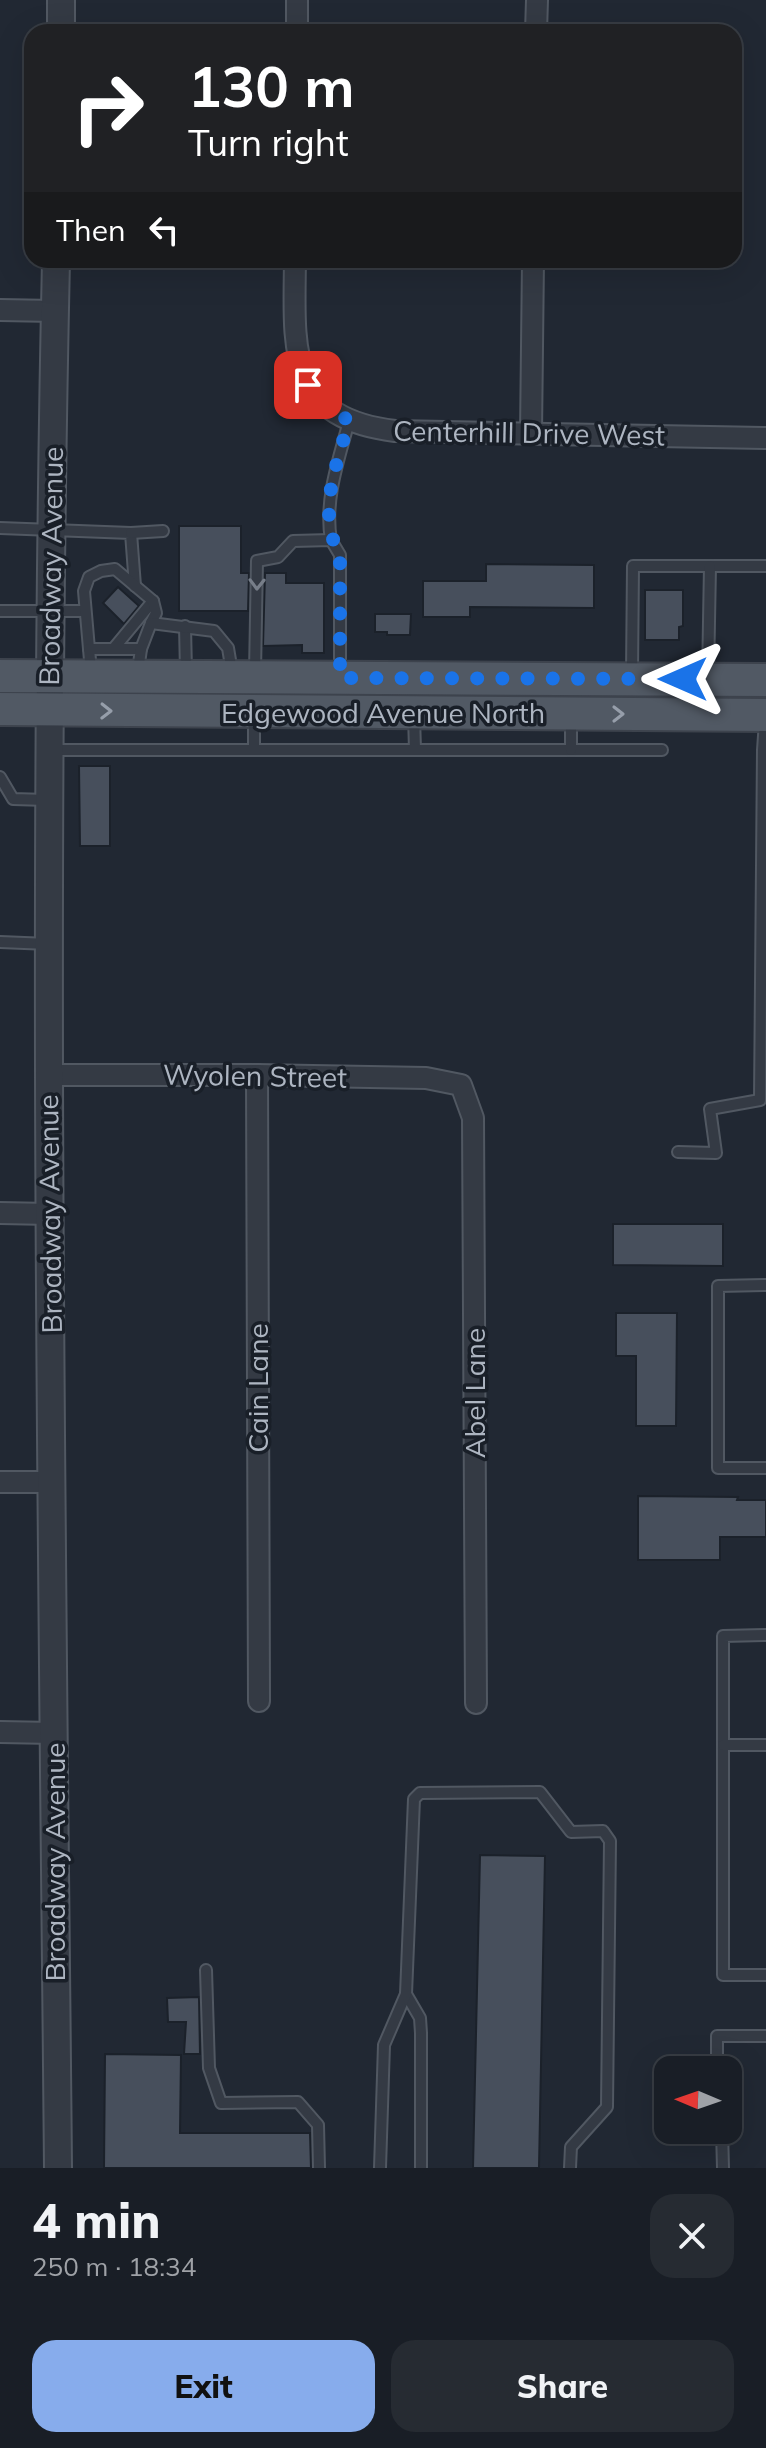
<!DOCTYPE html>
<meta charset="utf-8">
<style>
body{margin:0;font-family:Mulish,sans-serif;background:#262b32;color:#f1f3f6;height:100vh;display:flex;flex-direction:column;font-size:30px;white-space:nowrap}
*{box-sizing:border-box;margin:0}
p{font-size:26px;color:#9fa2a7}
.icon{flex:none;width:44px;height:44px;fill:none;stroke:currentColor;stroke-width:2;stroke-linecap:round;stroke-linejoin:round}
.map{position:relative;height:2168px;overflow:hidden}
.details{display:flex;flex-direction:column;background:#191e26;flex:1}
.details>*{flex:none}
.hud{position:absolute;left:24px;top:24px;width:718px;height:244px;border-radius:24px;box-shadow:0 8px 32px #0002,0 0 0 2px #373c43;background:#202124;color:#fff;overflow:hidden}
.needle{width:52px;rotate:272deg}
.buttons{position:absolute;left:654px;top:2056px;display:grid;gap:16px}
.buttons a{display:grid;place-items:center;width:88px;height:88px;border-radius:16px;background:#191e26;box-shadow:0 8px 32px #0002,0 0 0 2px #373c43;font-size:40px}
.pin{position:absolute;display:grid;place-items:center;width:68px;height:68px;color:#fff;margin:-34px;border-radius:16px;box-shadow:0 4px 12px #0006}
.me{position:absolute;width:88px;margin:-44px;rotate:270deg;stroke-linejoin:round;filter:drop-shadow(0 0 6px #0008)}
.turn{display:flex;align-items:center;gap:28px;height:168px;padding:0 32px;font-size:36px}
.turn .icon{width:104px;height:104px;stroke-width:2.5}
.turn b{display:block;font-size:56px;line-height:68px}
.then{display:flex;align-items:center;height:76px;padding:0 32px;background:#0003;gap:16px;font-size:30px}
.round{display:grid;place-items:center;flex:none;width:84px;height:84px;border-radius:24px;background:#262b32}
.headline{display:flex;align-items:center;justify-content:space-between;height:136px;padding:0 32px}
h1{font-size:48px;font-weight:800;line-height:60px}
.button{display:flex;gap:16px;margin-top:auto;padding:16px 32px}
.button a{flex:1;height:92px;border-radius:24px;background:#87acec;color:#111;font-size:32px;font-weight:800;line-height:92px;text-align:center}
.button a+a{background:#262b32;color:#f1f3f6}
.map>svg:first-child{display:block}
.building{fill:#474f5c;stroke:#1b212a;stroke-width:2}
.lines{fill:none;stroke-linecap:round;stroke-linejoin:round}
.service-casing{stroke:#515862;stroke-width:14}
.minor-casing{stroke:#515862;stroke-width:24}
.tertiary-casing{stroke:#515862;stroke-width:30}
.primary-casing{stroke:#3d434d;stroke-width:36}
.service{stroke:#343a44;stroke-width:10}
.minor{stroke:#343a44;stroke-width:20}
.tertiary{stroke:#343a44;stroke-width:26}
.primary{stroke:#515964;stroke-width:32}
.oneway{stroke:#777e89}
.oneway2{stroke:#969eaa}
.route{stroke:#1a73e8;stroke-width:14;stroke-dasharray:0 25.2}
.labels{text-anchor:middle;stroke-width:7;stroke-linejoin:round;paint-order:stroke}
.street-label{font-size:28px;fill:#adb5c1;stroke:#191f28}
</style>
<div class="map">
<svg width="766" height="2168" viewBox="0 0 766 2168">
<rect width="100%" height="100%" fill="#212833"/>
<!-- building -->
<g class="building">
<path d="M179,526H241V573H249L248,611H179Z"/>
<path d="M486,564L594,565V608L470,607V617H423V581H486Z"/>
<path d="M265,573H286V583H324V653H302V645L263,646Z"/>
<path d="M118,587L139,606L124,624L103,603Z"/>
<path d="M645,590H683V626L679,627V640H645Z"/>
<path d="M375,614H411L410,635H387V632H375Z"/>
<path d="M79,766H110V846H80Z"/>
<path d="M613,1224H723V1266L613,1265Z"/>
<path d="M616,1313H677L676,1426H636V1356H616Z"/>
<path d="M638,1496L738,1497L737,1500H766V1537H720V1560H638Z"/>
<path d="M480,1855L545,1856L539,2168H473Z"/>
<path d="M199,1997L200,2054H184L186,2022H168L167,1998Z"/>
<path d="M105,2054L181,2055L180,2133H310L311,2168H104Z"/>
</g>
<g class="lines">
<!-- service casing -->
<g class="service-casing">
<g id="service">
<path d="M0,528L131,533L135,586"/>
<path d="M131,533L163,531"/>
<path d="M331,540C324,499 339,459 349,421"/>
<path d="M0,611H85"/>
<path d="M185,626L186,672"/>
<path d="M114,648L153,601"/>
<path d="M89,649L84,591L89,577L101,571L115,569L153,601L156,613L151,623"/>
<path d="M91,671L89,649H141"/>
<path d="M138,671L141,649L151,623L214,631L228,648L232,672"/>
<path d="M255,672L257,561L278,557L293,541L331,540L340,555V672"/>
<path d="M632,673L633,566H766"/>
<path d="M708,677L710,566"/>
<path d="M254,716V750"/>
<path d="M414,716L415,750"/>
<path d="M51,750H662"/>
<path d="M571,750V716"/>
<path d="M0,777L13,799L47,800"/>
<path d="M0,942L49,944"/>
<path d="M678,1152L716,1153L710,1109L760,1100L763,750L765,721"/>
<path d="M766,1285L718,1286V1468H766"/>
<path d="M766,1635L723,1636V1975H766"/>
<path d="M723,1745H766"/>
<path d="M206,1970L209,2068L221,2103L298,2102L318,2125L319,2168"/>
<path d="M406,1994L420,2018L421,2033V2168"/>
<path d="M717,2070V2036H766"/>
<path d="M722,2130L723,2168"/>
<path d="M380,2168L384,2045L406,1994L414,1799L420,1793L540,1792L571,1832L603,1831L610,1841L607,2107L571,2147L570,2168"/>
</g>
</g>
<!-- minor casing -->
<g class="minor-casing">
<g id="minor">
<path d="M297,32V0"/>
<path d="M536,32L537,0"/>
<path d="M295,260C294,348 286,418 395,431L766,438"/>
<path d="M0,310L55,311"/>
<path d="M531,433L533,260"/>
<path d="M49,1075H257L426,1078L461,1085L473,1118L476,1703"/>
<path d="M257,1075L259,1701"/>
<path d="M0,1213L50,1214"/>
<path d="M0,1482H52"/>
<path d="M0,1732L54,1733"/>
</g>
</g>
<!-- tertiary casing -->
<g class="tertiary-casing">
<g id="tertiary">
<path d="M61,32V0"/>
<path d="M56,260C42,896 52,1532 58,2168"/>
</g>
</g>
<!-- primary casing -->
<g class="primary-casing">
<g id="primary">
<path d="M0,676L766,680"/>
<path d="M0,709L766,715"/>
</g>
</g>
<!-- service -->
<use href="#service" class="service"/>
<!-- minor -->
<use href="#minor" class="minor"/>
<!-- tertiary -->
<use href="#tertiary" class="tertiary"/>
<!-- primary -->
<use href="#primary" class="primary"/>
</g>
<!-- one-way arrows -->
<defs><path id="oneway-chevron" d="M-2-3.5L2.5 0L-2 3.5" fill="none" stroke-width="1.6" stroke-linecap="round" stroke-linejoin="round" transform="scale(2)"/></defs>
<use class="oneway" href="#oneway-chevron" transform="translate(257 584) rotate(91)"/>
<g class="oneway2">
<use href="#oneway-chevron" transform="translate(106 711) rotate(1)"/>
<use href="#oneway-chevron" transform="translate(618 714)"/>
</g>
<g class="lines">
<!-- route -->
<path class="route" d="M308,385L322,402L349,421C337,464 316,514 340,555V678L683,679"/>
</g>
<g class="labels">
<!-- street labels -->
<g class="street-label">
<text transform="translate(529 433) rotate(1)" y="10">Centerhill Drive West</text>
<text transform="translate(51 566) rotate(-89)" y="10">Broadway Avenue</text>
<text x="383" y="723">Edgewood Avenue North</text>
<text transform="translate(255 1076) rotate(1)" y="10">Wyolen Street</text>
<text transform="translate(50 1214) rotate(-91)" y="10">Broadway Avenue</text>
<text transform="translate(258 1388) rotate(-90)" y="10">Cain Lane</text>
<text transform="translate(475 1393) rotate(-90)" y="10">Abel Lane</text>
<text transform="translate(55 1862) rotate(-90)" y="10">Broadway Avenue</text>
</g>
</g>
</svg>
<div class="buttons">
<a><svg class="needle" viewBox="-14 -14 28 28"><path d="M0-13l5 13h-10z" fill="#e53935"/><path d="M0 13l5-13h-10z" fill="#9fa2a7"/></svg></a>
</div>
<div class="pin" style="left:308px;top:385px;background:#d93025"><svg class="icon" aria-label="arrive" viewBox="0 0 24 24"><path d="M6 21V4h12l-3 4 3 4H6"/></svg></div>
<svg class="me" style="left:683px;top:679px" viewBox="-20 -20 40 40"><path d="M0-17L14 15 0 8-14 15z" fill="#1a73e8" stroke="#fff" stroke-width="4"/></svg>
<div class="hud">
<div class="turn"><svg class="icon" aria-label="right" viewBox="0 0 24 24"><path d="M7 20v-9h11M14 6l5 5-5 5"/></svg><div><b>130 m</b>Turn right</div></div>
<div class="then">Then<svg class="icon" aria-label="left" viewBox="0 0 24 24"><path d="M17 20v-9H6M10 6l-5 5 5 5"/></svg></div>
</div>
</div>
<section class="details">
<div class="headline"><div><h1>4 min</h1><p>250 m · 18:34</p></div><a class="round"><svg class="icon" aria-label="close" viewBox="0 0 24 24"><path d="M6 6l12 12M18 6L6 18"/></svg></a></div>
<div class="button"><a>Exit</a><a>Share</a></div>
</section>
